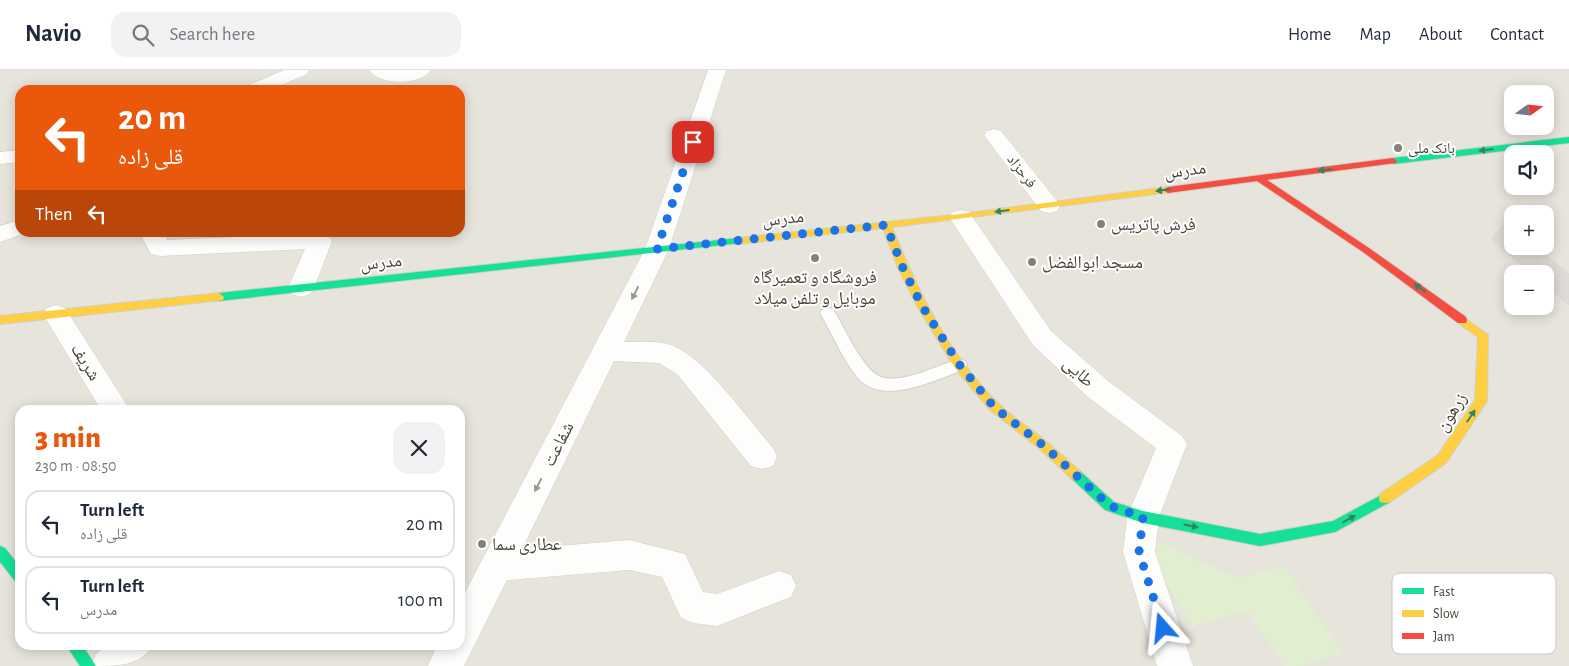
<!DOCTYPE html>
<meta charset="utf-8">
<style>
body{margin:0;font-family:"Alegreya Sans","Noto Naskh Arabic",sans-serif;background:#f2f2f3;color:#1f2937;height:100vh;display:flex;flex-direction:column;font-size:19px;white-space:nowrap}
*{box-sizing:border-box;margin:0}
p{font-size:16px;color:#747a83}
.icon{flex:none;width:28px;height:28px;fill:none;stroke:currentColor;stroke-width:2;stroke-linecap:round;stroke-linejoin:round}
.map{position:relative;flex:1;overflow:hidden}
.details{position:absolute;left:15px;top:335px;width:450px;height:245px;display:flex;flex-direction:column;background:#fff;border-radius:15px;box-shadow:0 2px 12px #0003}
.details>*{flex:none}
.guide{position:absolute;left:15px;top:15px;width:450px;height:152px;border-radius:15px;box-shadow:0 2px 12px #0003;background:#ea580c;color:#fff;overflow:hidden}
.needle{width:32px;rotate:75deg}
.buttons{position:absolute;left:1504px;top:15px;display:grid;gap:10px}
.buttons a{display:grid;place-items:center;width:50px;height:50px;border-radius:10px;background:#fff;box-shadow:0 2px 12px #0003;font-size:25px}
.pin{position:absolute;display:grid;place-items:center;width:42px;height:42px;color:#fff;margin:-21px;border-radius:10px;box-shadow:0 2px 8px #0006}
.me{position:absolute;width:55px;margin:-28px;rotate:342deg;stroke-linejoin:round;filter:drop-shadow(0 0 4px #0008)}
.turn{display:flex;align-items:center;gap:18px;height:105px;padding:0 20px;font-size:22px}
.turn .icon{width:65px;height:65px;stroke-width:2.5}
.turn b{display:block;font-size:35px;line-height:42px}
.then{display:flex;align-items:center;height:48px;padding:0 20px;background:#0003;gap:10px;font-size:19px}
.round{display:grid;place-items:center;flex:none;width:52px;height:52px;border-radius:15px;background:#f2f2f3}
.headline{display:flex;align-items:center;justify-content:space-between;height:85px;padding:0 20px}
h1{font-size:30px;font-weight:800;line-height:38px;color:#ea580c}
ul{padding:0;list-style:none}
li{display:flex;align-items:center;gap:15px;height:68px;margin:0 10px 8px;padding:0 10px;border:2px solid #e0e1e3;border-radius:15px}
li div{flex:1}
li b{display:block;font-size:19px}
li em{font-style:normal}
header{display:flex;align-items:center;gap:30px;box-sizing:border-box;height:70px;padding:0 25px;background:#fff;border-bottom:1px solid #e0e1e3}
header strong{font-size:24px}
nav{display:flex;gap:28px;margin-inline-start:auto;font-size:18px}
.search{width:350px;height:45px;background:#f2f2f3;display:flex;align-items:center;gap:12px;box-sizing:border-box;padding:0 18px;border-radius:15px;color:#747a83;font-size:19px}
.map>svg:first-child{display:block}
.residential{fill:#e7e4dc;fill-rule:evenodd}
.green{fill:#e1eecf}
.building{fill:#dedbd6;stroke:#dcd9d4}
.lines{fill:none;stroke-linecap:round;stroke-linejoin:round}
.lane-casing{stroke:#d2d0cb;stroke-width:2}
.street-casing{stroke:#d2d0cb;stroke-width:1}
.fast-casing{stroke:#d3cfc5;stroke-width:2}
.slow-casing{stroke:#d3cfc5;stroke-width:2}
.jam-casing{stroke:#d3cfc5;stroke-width:2}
.lane{fill:#fdfdfc;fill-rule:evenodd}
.street{fill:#fdfdfc;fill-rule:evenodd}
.fast{fill:#16e098;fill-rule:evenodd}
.slow{fill:#ffcf43;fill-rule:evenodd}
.jam{fill:#f24e42;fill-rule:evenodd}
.oneway{fill:#36825f}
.oneway2{fill:#9b9791}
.route{stroke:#1a73e8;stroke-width:9;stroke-dasharray:0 16.2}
.poi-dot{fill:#868178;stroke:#fff;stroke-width:2}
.labels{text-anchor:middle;stroke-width:4;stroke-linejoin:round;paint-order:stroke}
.far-poi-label{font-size:15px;fill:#4b4439;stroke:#fff;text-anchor:start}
.far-street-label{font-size:15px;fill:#4b4439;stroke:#fff}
.street-label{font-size:18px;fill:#4b4439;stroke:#fff}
.poi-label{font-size:18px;fill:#4b4439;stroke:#fff;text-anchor:start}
.key{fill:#fff;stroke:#c9c7c4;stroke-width:1}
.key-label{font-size:14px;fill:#4b4439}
</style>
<header>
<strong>Navio</strong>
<div class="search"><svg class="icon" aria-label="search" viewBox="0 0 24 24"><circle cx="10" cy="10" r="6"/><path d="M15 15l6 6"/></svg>Search here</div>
<nav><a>Home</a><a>Map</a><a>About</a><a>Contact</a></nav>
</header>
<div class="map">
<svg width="1569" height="596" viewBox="0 0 1569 596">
<rect width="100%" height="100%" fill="#f4f2ee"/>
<!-- residential -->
<path class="residential" d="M0,0H1569V596H0ZM20,20H460V162H20ZM1512,24H1545V56H1512ZM1512,84H1545V116H1512ZM1512,144H1545V176H1512ZM1512,204H1545V236H1512ZM20,340H460V575H20Z"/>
<!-- green -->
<path class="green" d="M1158,471L1238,508L1284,497L1342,582L1302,596H1285L1247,541L1192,556L1148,482Z"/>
<!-- building -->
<path class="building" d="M1505,152L1512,158V176H1535L1569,204V235L1545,215V204H1532L1491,169Z"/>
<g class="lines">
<!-- lane casing -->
<g class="lane-casing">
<path id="lane" d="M828,238L833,239C843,255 864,302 881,307C903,314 938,295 959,289L965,291L967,295L965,299C938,309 888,334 862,312C847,299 831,261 820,243L823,239Z"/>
</g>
<!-- street casing -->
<g class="street-casing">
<g id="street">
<path d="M284,0H309L307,4L270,20H244L247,16Z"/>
<path d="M369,0H431C420,16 380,16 369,0Z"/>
<path d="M708,0H726L669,179L624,272C639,272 659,270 674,276C707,291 748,349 773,378L777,387L773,396L762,399L751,396L678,305L659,293L614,291L522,479L629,470L685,484L703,522L717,524L779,501L791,505L796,516L791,527L717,556L693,553L681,548L662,507L629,500L507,510L464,596H428L437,575H460V532L645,179Z"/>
<path d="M994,59L1001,61L1057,131L1060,136L1057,141L1049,143L1041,141L984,65L987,61Z"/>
<path d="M20,80V92L0,94V82Z"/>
<path d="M961,140L969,142L1051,261L1108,311L1182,366L1187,374L1159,447L1155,482L1193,596H1157L1123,482L1127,447L1156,378L1088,327L1033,275L949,147L953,142Z"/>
<path d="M20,150V162H28L0,172V156Z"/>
<path d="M139,162H163L167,170L320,163L328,166L332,171L314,218L310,224L301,227L292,224L288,218L305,179L160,186L151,184Z"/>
<path d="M56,235L65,238L130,340H101L43,244L47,238Z"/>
<path d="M107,575H153C140,596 119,596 91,596L96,584Z"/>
</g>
</g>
<!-- fast casing -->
<g class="fast-casing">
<g id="fast">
<path d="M1569,67V73L1393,94L1389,91L1393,88Z"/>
<path d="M738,168L741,169L743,171L741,173L219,231L214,227L219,223Z"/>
<path d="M1076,400L1080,401L1114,432L1143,441L1260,464L1333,451L1385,423L1390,424L1391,428L1390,432L1335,462L1260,476L1143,453L1105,440L1072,409L1070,405L1072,401Z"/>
<path d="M0,476L5,478L20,497V513L15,511L0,492Z"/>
<path d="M66,575H82L96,596H80Z"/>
</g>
</g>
<!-- slow casing -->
<g class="slow-casing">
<g id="slow">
<path d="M1168,117L1171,118V122L892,157C917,220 949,285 998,333C1009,345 1024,354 1037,364C1052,376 1066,389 1080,401L1082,405L1080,409L1076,410L1072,409L1040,379L990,340L955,298L917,236L898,198L883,158L738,174L733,171L738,168L961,144Z"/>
<path d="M219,223L224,227L223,230L0,254V246Z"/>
<path d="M1462,246L1488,265L1487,331L1485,334L1446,393L1390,432L1385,433L1380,432L1379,428L1380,424L1438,385L1475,330L1478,267L1458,253L1457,250Z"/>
</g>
</g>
<!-- jam casing -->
<g class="jam-casing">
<path id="jam" d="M1393,88L1397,91L1396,93L1267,110L1369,178L1466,247L1467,250L1466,253H1458L1363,182L1257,111L1168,123L1163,120L1168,117Z"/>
</g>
<!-- lane -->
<use href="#lane" class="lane"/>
<!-- street -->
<use href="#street" class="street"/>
<!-- fast -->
<use href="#fast" class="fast"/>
<!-- slow -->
<use href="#slow" class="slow"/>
<!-- jam -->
<use href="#jam" class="jam"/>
</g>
<!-- one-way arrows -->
<defs><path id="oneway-solid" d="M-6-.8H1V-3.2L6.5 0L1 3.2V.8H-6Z" transform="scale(1.25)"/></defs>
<g class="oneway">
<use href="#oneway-solid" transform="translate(1486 80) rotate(173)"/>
<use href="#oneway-solid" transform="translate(1325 100) rotate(173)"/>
<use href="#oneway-solid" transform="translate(1163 120) rotate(172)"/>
<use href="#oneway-solid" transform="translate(1002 141) rotate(173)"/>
<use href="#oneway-solid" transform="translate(1420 218) rotate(-145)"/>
<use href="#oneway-solid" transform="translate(1471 346) rotate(-56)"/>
<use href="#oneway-solid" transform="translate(1349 449) rotate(-29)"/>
<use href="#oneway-solid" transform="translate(1191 456) rotate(11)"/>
</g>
<g class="oneway2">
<use href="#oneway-solid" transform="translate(635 223) rotate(117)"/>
<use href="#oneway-solid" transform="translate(538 415) rotate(117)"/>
</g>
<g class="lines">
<!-- route -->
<path class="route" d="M693,72L657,179L886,155L903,198L922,236L959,294L994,337L1044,376L1110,436L1143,447L1139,482L1163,558"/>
</g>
<!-- markers -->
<g class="poi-dot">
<circle cx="1398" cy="78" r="5"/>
<circle cx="1101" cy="154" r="5"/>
<circle cx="815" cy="188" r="5"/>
<circle cx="1032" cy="192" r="5"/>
<circle cx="482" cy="474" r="5"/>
</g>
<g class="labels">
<!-- far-poi labels -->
<g class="far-poi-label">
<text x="1408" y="83">بانک ملی</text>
</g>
<!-- far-street labels -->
<g class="far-street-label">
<text transform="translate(1022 101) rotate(52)" y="5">فرحزاد</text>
</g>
<!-- street labels -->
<g class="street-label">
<text transform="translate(1185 100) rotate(-8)" y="6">مدرس</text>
<text transform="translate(783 148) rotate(-6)" y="6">مدرس</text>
<text transform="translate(381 192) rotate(-6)" y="6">مدرس</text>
<text transform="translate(86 292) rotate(58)" y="6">شریف</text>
<text transform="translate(1079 302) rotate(43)" y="6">طایی</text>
<text transform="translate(1451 342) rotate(-58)" y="6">زرهون</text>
<text transform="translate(558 374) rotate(-63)" y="6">شفاعت</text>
</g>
<!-- poi labels -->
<g class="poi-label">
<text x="1111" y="160">فرش پاتریس</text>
<text x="1042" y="198">مسجد ابوالفضل</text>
<text x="815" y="213" text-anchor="middle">فروشگاه و تعمیرگاه<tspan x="815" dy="21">موبایل و تلفن میلاد</tspan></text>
<text x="492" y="480">عطاری سما</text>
</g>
</g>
<!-- legend -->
<rect x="1392" y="503" width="164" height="81" rx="8" class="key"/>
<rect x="1402" y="518" width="22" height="6" fill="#16e098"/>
<rect x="1402" y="540" width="22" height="7" fill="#ffcf43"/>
<rect x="1402" y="563" width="22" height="6" fill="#f24e42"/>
<g class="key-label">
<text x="1433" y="526">Fast</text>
<text x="1433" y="548">Slow</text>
<text x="1433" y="571">Jam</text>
</g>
</svg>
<div class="buttons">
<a><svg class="needle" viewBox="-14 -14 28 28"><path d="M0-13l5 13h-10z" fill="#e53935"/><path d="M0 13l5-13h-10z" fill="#747a83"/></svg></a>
<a><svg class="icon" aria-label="sound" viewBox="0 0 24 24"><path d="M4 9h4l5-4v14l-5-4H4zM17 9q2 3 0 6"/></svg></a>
<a>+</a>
<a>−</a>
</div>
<div class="pin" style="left:693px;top:72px;background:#d93025"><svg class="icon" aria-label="arrive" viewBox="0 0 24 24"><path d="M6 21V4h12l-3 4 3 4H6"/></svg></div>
<svg class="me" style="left:1163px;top:558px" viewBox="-20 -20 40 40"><path d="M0-17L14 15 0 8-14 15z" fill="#1a73e8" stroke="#fff" stroke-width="4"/></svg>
<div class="guide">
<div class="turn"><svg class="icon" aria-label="left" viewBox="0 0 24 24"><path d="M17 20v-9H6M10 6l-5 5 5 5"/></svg><div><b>20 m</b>قلی زاده</div></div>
<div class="then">Then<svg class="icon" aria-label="left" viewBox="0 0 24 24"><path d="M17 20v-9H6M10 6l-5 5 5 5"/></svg></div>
</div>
<section class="details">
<div class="headline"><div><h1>3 min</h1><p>230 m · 08:50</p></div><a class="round"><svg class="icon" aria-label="close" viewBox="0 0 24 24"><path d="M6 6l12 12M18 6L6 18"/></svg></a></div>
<ul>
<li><svg class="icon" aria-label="left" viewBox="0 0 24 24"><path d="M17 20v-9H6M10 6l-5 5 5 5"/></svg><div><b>Turn left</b><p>قلی زاده</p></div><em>20 m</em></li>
<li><svg class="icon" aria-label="left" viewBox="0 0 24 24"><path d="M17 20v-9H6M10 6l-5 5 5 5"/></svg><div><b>Turn left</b><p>مدرس</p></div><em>100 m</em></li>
</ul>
</section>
</div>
